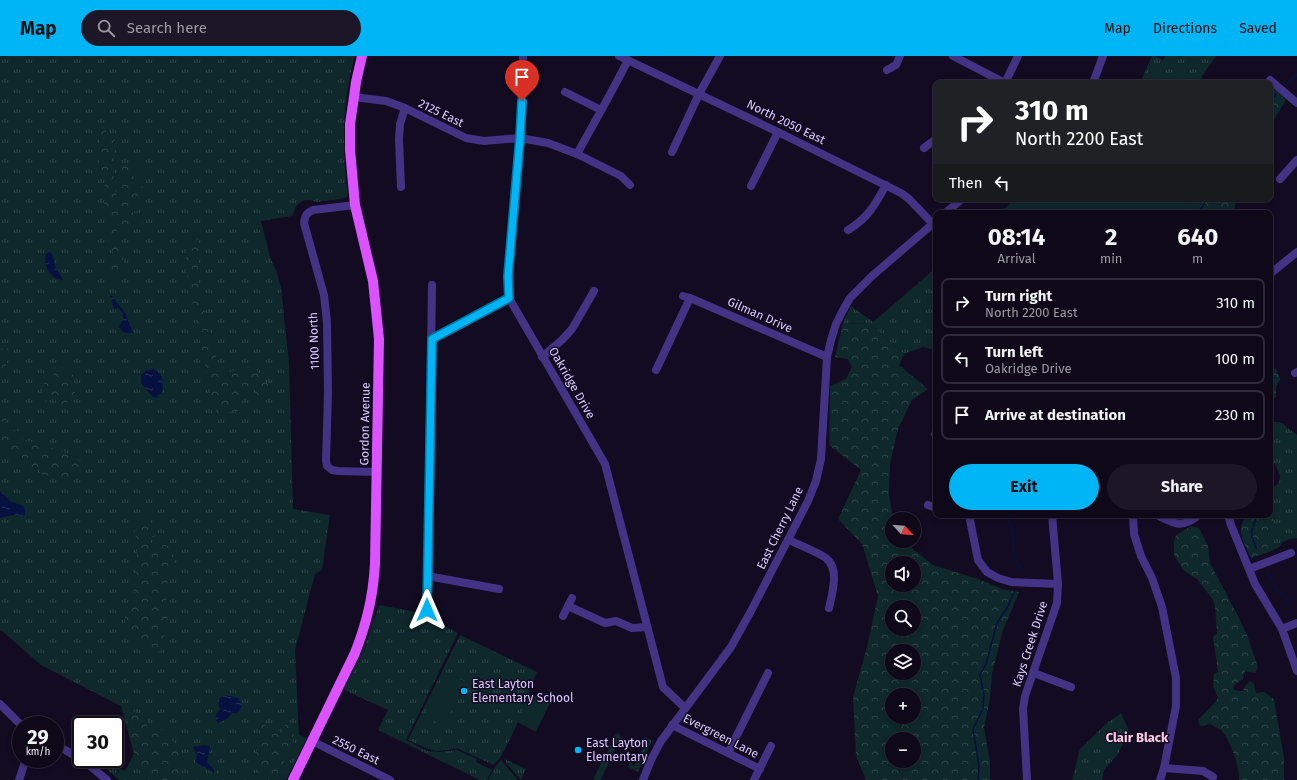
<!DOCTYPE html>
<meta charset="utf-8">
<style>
body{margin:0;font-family:"Fira Sans",sans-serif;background:#1c1626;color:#f1f3f6;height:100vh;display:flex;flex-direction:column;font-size:15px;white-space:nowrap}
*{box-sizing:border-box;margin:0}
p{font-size:13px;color:#9b9aa2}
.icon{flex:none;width:22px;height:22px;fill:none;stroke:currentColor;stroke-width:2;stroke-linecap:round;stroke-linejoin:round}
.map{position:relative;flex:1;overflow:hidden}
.drawer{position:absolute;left:933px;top:154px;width:340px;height:308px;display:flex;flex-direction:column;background:#0e0819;border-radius:8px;box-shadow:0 2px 6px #0003,0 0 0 1px #2e2938}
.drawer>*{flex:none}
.guide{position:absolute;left:933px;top:24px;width:340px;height:122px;border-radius:8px;box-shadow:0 2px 6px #0003,0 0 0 1px #2e2938;background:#202124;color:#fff;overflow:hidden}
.needle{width:26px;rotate:116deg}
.fabs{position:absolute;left:885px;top:456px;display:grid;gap:8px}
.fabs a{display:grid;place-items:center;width:36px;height:36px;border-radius:50%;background:#0e0819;box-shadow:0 2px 6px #0003,0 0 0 1px #2e2938;font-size:20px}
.speed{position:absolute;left:12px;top:660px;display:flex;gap:8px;font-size:20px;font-weight:700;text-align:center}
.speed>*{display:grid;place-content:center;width:52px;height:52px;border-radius:50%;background:#0e0819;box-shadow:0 2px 6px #0003,0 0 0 1px #2e2938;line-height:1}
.speed small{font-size:10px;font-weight:400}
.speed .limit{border:2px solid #111;border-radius:6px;background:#fff;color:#111}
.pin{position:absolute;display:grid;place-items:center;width:34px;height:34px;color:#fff;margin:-41px -17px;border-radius:50% 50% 50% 0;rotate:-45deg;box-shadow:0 0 4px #0007}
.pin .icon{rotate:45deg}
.me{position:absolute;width:44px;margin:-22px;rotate:0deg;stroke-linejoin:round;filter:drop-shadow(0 0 3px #0008)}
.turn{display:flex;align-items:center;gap:14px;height:84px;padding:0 16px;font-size:18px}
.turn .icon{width:52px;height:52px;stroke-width:2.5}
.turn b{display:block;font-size:28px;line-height:34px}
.then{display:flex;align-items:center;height:38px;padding:0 16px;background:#0003;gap:8px;font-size:15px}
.eta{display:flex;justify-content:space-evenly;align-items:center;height:68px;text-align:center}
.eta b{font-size:24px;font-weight:700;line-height:28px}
.action{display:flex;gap:8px;margin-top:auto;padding:8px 16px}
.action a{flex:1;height:46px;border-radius:24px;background:#00b5f6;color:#111;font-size:16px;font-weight:700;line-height:46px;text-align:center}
.action a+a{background:#1c1626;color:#f1f3f6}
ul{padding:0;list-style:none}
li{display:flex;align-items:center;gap:12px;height:50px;margin:0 8px 6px;padding:0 8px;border:2px solid #2e2938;border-radius:8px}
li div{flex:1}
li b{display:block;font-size:15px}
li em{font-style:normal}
header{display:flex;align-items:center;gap:24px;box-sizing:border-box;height:56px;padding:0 20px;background:#00b5f6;color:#111}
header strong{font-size:19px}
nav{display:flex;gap:22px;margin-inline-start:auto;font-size:14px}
.search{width:280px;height:36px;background:#1c1626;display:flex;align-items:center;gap:10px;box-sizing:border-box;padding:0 14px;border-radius:22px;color:#9b9aa2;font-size:15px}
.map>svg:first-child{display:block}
.grass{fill:url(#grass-tufts)}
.forest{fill:url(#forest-crowns);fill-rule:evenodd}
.pitch{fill:#0e282b}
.water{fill:url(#water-ripples)}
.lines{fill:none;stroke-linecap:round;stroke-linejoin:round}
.stream{stroke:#061140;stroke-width:1.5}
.minor{stroke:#433384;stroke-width:8}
.major{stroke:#db52ff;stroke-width:10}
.route-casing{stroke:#0076a0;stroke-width:10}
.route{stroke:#00b5f6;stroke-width:7}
.poi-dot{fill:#00b5f6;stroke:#130b21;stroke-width:1.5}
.labels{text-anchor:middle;stroke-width:3;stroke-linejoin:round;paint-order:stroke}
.street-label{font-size:12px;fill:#dacbff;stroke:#130b21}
.poi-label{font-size:12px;fill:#dacbff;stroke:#130b21;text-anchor:start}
.neighbourhood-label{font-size:13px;font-weight:bold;fill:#ffcde5;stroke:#130b21}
</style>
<header>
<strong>Map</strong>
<div class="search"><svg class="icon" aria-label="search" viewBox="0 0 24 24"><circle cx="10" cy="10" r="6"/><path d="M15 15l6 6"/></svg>Search here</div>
<nav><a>Map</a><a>Directions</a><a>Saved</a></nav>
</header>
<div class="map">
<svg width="1297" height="724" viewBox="0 0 1297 724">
<defs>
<pattern id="grass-tufts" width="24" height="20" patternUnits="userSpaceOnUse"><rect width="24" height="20" fill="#0e282b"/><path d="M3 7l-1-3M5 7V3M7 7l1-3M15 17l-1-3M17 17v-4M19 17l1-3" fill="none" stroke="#30464b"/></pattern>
<pattern id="forest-crowns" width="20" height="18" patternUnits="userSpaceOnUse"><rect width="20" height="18" fill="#0e282b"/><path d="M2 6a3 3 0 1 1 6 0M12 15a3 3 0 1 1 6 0" fill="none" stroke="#30464b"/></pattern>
<pattern id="water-ripples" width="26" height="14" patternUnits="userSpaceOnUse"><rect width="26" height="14" fill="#061140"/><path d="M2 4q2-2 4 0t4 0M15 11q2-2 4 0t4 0" fill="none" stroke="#2a325d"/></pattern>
</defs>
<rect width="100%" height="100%" fill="#130b21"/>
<!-- grass -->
<g class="grass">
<path d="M0,0H355C342,43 342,95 348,140L345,142L317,146L309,144L302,145L296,150L292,160L261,165L270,201L277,217L281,232L289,307L293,453L330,459L322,514L315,518L295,594L299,679L307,682L286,724H282L284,709L276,724H119L101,708H105L107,706L125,715L134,698L121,650L41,609L1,574L0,576Z"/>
<path d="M1152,0H1155L1163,4L1165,0H1216L1202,20L1201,27H1140Z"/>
<path d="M1016,143H1192L1184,157H999Z"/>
<path d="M936,212V294L923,291L904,298L870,268L843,267L851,250L873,266Z"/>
<path d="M1270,366L1283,367L1286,371L1297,379V482L1290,483L1283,486L1279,491L1269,496L1266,484L1272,460L1270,457V434L1279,427L1280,420L1271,399L1273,386L1270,377Z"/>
<path d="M379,549L433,559L434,565L458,577L406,684L427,695L440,696L457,694L477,703L476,706L492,714L487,724H480L378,674L388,654L344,634L364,593Z"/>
<path d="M460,579L537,616L529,633L530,640L511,681L500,702L493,709L459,693C452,692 446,695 439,695C428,695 418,688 408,684Z"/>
<path d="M1121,657L1129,675L1118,698L1104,714L1102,724H1072L1080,693L1107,667Z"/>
<path d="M618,677L621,680L611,701H609L606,698L616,678Z"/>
<path d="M644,681L651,684V687L638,716L628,711L630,706L634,710L644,690L641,685Z"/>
<path d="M505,703L526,713L521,724L507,708Z"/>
<path d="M603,703H605L609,705V707L600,724H593Z"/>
<path d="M501,704L517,723V724H488L495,711Z"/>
</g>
<!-- forest -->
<g class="forest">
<path d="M1270,29L1286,44L1270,70Z"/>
<path d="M97,69L105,70L108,82L115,83C114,101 111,126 118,143L122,139L120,135L122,123H118L119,117L124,108L141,106L142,114L139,119L132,118L134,122L140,126L144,134L141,141L135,140L139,145V154L133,156V160L143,164L140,173L132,170V174L123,175L119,161L115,160L117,182L124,207L115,220L108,221V211L113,196L108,187L110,161L104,155L105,118L97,110L99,108L98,93L100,91Z"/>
<path d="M1192,143H1236L1234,157H1184Z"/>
<path d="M189,181H193L199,185L198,225L220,318L255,310L260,323L268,328L266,342L259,345L255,334L249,332L241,348V355L217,357L211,340L185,209Z"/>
<path d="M843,267L870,268L904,298L899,309L928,333L912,344L898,373L890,407L889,438L893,463H892V485H907L913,493L933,509L978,523L1002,533L1019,536L1003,574L992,618L990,643L984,672L990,705V724H866L856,700L853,641L867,591L878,540L862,488L838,463L861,414L829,389L830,330L846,323L852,311L848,303L835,301ZM892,507H914V529H892ZM892,551H914V573H892ZM892,595H914V617H892ZM892,639H914V661H892ZM892,683H914V705H892Z"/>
<path d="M7,292L10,296C6,306 5,316 0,325V293Z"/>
<path d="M64,310L72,314L74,324L75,337L66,348H57L53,338L47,346L41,342L45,323H52L56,311L61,314Z"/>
<path d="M1270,311L1276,313L1280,323L1276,331V341L1270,345Z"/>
<path d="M0,355L7,360L6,366L10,372L8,378L11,379L16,373L24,376L22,383L18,388L20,389L26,385L35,386L40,393C58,388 66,398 80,405V413L73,416L69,424L59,425L40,418V412L31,414L22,406V400L9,396L6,393L0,391Z"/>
<path d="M141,456L149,457V463L158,479L151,482V488L158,487L171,491L175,505L168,515L167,542L163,551L168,564L160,596C153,594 152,590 147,588C140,585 133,583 126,579L125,557L129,552L136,550L138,545L133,532V517L137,515L129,510L131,505L137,499L138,489L133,470L140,462Z"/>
<path d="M1270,457C1278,467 1268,473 1267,482C1266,487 1268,491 1269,496L1251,502C1247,493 1240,482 1241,471C1242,467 1245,464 1245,459H1270Z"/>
<path d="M1191,470L1199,472L1208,490L1210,507L1237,558L1247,579L1258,611L1255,617L1245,615L1243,623L1235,628L1233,633L1238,635H1243L1245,630L1250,625L1254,628L1256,637L1264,636L1274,643L1284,702V724H1239C1240,712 1230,683 1221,674C1218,672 1213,670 1210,668L1200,670L1198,664C1205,656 1212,651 1218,642L1213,630L1214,618L1218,616L1213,581L1217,577L1215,551L1213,544L1198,524L1183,514L1174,499V486L1176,479Z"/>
<path d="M125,654H132L147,663V672L164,674L179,694L183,724H150L146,721L147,713L136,702Z"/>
<path d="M287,667L290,669L291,674H294L293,686L284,706L285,710L282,724H269L272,717L261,718L253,710L252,708C258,695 261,683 261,668L267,670L268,674L275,673L282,677L283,671Z"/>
<path d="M218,714L225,715L223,722L224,724H208L214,717Z"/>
</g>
<!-- pitch -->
<g class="pitch">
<path d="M445,616L466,626L457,645L441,637L438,630Z"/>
<path d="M531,638L550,647L536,676L517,666Z"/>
<path d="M439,640L455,647L444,670L424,660L432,642Z"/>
</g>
<!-- water -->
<g class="water">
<path d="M49,196C55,199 54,204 55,210C57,215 61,219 63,224C50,224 43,209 46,198Z"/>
<path d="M110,239L112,240L126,258L129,267L132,273L133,277H124L119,271C123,264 126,259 118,252L114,253Z"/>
<path d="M153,313C163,317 164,327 162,337L156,342L152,340L141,327V319L146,315Z"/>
<path d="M0,435L10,445L23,450C25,453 26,457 24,460L13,459L0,462Z"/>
<path d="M225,639L238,642C242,647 242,652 238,657H232L227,663L218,667L215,663L216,659L220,653C217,647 218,642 225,639Z"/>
<path d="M205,689L209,690L210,692L207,706L214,714V717L195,706L197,699L193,691Z"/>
</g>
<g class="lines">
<!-- stream -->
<g class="stream">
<path d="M1286,29L1297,18"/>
<path d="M1270,45L1276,38"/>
<path d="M1198,157L1207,143"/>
<path d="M1008,459L1009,466L1012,470L1013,491L1020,515"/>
<path d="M1252,459L1256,463L1252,474V481L1256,492"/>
<path d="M1267,514L1277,535L1284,539L1288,550"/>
<path d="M978,724L979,710L973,673L983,653L984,639L980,619L986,608L997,567L1008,550L1014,536"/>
</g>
<!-- minor -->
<g class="minor">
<path d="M523,0L520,82L508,220L509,242L605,408L663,631L685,652"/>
<path d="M619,0L778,76L901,137L909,143L933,168"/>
<path d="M953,0L1005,27"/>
<path d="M887,14L896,9L900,0"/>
<path d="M1270,24L1297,47"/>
<path d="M1005,27L1018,0"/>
<path d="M1093,27L1103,0"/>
<path d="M565,36L601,54"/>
<path d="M354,41L386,45L405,52L466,82L484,85L520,82L548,87L577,98L621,120L630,129"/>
<path d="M924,92L936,83"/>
<path d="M672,96L699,38L720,0"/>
<path d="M577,98C594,67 612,36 628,4"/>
<path d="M1280,123L1297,104"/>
<path d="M751,130L778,76"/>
<path d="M401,131L399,83L400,68L405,52"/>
<path d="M355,149L313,154C306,157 305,160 304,167L324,239L327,267L328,336L326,405L327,410L332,414L338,415L377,416"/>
<path d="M945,157L962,143"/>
<path d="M848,174C868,162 875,149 886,129"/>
<path d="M1270,218L1297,196"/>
<path d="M683,240L690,242L827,301"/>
<path d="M432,283L509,242"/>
<path d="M542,301L562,284L572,273L594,235"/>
<path d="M656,314L690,242"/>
<path d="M1295,317L1297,316"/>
<path d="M935,378L936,379"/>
<path d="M928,449L936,452"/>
<path d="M969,459L978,504L987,516L998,522L1011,526L1058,528"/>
<path d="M1133,459L1134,478L1141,500L1152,522L1162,551L1176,622V650L1164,712L1160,724"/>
<path d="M1157,459C1175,468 1182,473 1199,459"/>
<path d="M1228,459L1231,469L1255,528L1282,573L1297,615"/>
<path d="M789,484C799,489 817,496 826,502C840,513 832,538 829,552"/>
<path d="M1249,513L1291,497"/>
<path d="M427,520L499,533"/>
<path d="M568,550L605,567L616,565L632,572L647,571"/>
<path d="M427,554L432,229"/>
<path d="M563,560L572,542"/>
<path d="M1282,573L1297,567"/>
<path d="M1034,617L1071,631"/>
<path d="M0,648L21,669"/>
<path d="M672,669L760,713"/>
<path d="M312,685L390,724"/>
<path d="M55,688L84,705L107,724"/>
<path d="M728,697L768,617"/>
<path d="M1164,712L1203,715L1213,721"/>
<path d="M19,724L26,703"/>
<path d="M643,724L651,704L661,685L731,591L751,555L808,445L816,425L821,403L827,301L831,284L836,268L842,256L850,242L872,220L936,165"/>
<path d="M754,724L771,690"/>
<path d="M1027,724L1023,653L1025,640L1057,547L1058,528L1052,459"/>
</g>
<!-- major -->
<path class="major" d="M293,724L355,597C367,566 373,541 375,508L379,283L373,225L355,149L350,94V68L354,41L356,26L362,0"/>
</g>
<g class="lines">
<!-- route casing -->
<g class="route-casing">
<path id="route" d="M427,554L432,283L509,242L508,220L520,82L522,45"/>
</g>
<!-- route -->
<use href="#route" class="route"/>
</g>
<!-- markers -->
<g class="poi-dot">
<circle cx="464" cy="635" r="4"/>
<circle cx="578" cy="694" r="4"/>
</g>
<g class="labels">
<!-- street labels -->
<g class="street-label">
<text transform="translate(441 57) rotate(26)" y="4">2125 East</text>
<text transform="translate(786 66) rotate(26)" y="4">North 2050 East</text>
<text transform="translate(760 259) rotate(24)" y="4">Gilman Drive</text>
<text transform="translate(314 285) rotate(-92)" y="4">1100 North</text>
<text transform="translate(572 327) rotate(60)" y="4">Oakridge Drive</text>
<text transform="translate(365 368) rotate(-89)" y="4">Gordon Avenue</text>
<text transform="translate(780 472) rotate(-64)" y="4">East Cherry Lane</text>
<text transform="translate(1030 588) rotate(-72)" y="4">Kays Creek Drive</text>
<text transform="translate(721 680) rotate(27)" y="4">Evergreen Lane</text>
<text transform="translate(356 694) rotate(26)" y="4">2550 East</text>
</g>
<!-- poi labels -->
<g class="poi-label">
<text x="472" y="632">East Layton<tspan x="472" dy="14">Elementary School</tspan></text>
<text x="586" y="691">East Layton<tspan x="586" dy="14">Elementary</tspan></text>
</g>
<!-- neighbourhood labels -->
<g class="neighbourhood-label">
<text x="1137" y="686">Clair Black</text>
</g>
</g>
</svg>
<div class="fabs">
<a><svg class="needle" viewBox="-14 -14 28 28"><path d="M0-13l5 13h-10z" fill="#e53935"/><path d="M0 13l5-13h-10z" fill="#9b9aa2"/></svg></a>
<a><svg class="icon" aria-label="sound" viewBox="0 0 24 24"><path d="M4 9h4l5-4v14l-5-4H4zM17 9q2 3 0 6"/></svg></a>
<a><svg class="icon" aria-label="search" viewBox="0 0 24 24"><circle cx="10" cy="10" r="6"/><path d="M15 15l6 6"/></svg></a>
<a><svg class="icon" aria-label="layers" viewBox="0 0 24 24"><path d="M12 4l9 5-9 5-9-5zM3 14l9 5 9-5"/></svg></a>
<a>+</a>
<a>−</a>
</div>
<div class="speed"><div>29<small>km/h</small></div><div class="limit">30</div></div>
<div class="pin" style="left:522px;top:45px;background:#d93025"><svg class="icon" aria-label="arrive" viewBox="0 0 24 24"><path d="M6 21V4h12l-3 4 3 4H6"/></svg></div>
<svg class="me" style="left:427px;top:554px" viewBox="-20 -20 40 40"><path d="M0-17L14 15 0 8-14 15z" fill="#00b5f6" stroke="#fff" stroke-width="4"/></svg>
<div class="guide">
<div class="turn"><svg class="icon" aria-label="right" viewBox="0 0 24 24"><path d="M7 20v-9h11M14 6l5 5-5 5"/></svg><div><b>310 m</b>North 2200 East</div></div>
<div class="then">Then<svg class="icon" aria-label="left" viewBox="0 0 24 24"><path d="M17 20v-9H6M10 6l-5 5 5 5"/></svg></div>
</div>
<section class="drawer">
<div class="eta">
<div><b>08:14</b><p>Arrival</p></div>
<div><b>2</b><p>min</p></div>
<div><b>640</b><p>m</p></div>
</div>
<ul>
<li><svg class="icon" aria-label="right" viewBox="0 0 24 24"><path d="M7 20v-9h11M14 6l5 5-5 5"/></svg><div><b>Turn right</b><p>North 2200 East</p></div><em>310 m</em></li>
<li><svg class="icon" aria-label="left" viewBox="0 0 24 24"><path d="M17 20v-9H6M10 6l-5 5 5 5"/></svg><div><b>Turn left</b><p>Oakridge Drive</p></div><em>100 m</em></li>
<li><svg class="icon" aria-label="arrive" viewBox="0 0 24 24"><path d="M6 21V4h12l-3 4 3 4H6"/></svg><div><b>Arrive at destination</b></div><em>230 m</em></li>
</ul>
<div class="action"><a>Exit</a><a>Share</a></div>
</section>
</div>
